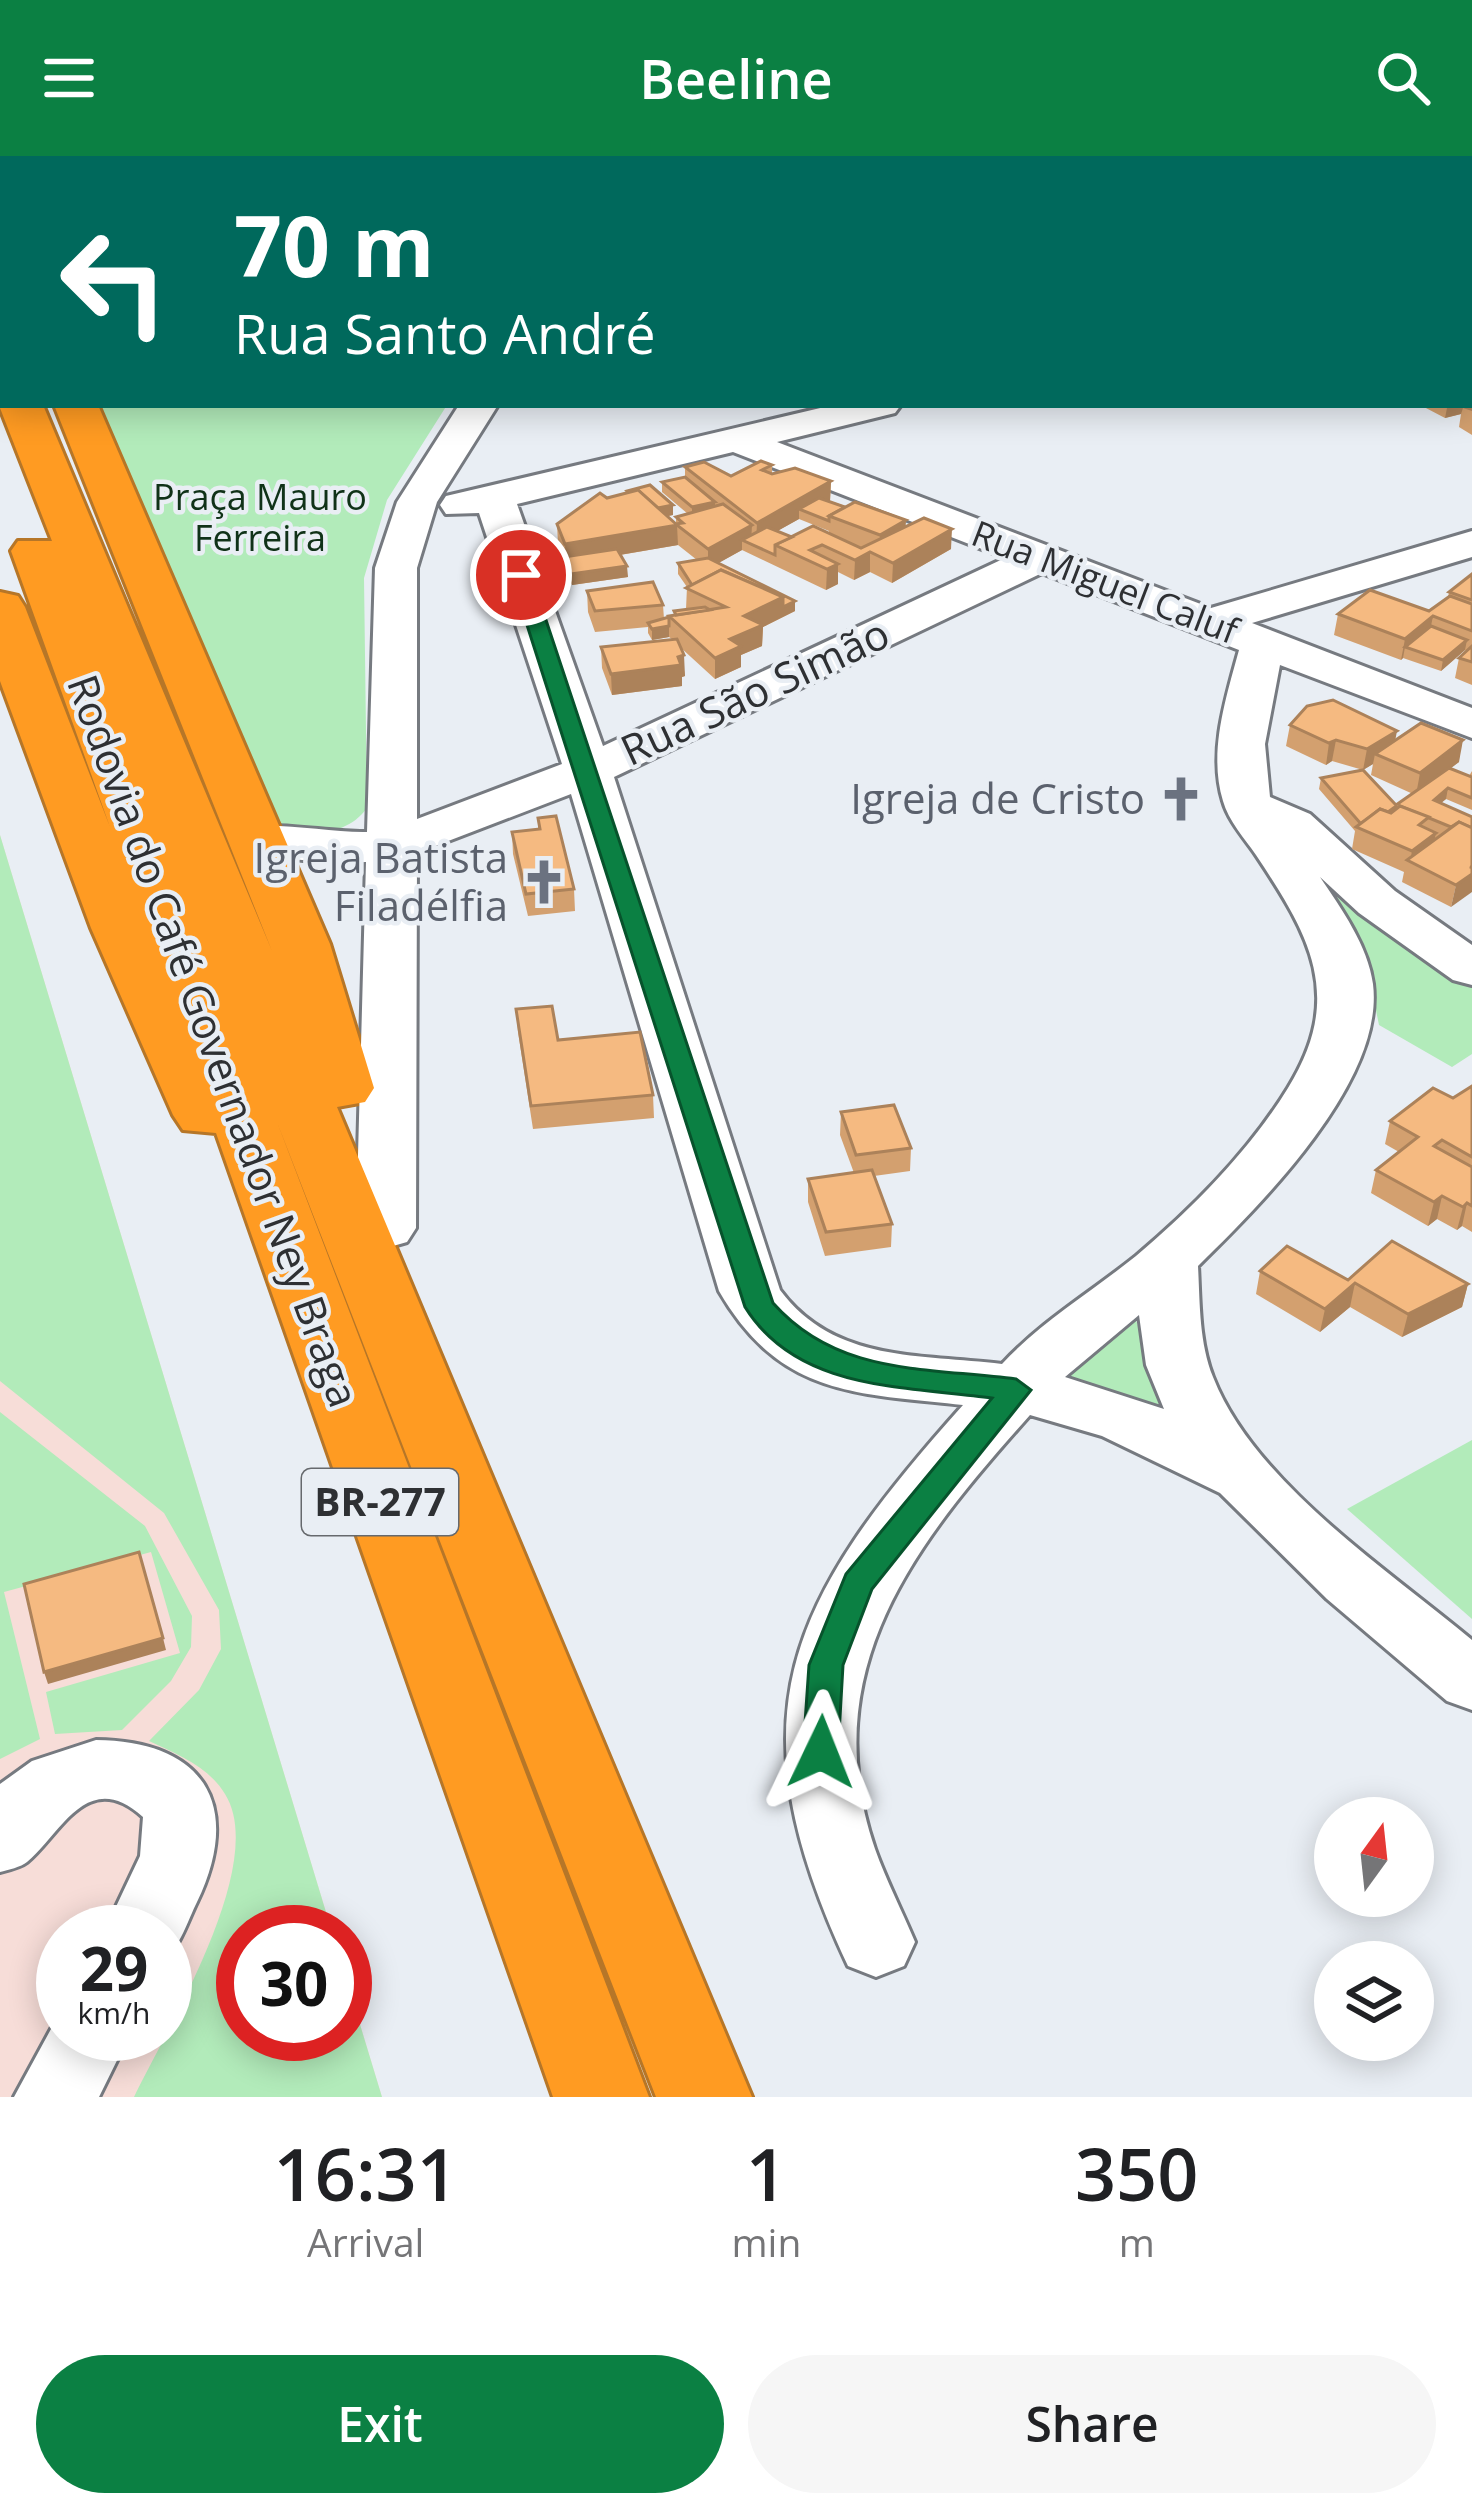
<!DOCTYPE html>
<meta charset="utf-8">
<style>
body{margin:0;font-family:"Open Sans",sans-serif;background:#f6f6f6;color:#202124;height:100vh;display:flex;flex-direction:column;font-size:45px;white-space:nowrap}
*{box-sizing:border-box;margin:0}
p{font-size:39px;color:#757577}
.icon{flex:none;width:66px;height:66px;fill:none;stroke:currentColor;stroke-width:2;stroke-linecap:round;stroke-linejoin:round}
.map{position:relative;height:1941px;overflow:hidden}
.drawer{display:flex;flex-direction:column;background:#fff;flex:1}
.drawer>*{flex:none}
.banner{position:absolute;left:0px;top:0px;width:1473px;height:252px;box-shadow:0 6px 30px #0003;background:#00695c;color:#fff;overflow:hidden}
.needle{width:78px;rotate:15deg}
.controls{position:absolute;left:1314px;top:1641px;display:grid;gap:24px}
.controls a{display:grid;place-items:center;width:120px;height:120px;border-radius:50%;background:#fff;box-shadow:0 6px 30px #0003;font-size:60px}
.speed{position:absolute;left:36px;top:1749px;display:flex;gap:24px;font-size:60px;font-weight:700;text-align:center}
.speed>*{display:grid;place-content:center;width:156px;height:156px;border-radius:50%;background:#fff;box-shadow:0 6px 30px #0003;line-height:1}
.speed small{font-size:30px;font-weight:400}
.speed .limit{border:18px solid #d22;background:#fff;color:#111}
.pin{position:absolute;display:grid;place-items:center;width:102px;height:102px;color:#fff;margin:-51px;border:6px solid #fff;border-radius:50%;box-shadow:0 3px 12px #0007}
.me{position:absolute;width:132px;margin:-66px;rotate:2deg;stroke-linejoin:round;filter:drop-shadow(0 0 9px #0008)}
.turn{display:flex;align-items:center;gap:42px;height:252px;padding:0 36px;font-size:54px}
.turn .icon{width:156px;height:156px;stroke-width:2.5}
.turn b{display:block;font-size:84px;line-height:102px}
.eta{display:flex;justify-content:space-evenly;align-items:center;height:204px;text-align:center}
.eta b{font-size:72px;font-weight:600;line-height:84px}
.action{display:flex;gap:24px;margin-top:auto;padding:24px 36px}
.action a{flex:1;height:138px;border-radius:72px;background:#0b8043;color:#fff;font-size:48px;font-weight:600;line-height:138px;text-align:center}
.action a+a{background:#f6f6f6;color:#202124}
header{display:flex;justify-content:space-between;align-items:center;height:156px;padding:0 36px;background:#0b8043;color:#fff;font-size:54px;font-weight:600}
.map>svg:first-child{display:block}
.education{fill:#f7ddd8;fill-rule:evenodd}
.green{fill:#b2ebba}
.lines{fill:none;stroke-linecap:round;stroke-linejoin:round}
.minor-casing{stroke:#767a80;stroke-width:6}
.major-casing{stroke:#b67628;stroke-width:6}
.highway-casing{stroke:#b67628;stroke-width:6}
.minor{fill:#fff;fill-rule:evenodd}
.major{fill:#ffc37a;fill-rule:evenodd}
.highway{fill:#ff9b22;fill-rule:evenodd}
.rail{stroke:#5f6266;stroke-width:6}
.wall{fill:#d3a06f;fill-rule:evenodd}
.shaded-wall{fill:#ac825a}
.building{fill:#f5ba81;stroke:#ac825a;stroke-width:3}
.route{fill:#0b8043;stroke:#07532c;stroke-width:3}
.labels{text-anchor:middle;stroke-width:9;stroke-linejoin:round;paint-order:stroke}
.far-park-label{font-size:36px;fill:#103218;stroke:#e9eef4}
.far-street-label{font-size:36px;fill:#2e3033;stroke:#e9eef4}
.shield{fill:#e9eef4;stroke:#66696d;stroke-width:3}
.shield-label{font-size:39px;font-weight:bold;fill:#2e3033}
.street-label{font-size:42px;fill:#2e3033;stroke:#e9eef4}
.worship-label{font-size:42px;fill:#5b616d;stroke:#e9eef4;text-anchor:end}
</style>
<header><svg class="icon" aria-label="menu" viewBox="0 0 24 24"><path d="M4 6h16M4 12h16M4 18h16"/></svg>Beeline<svg class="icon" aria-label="search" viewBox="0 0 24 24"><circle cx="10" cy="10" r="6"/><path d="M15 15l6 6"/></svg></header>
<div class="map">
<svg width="1472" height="1941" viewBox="0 0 1472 1941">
<rect width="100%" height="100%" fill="#e9eef4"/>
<!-- education -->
<path class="education" d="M0,679L332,1776H243V1878H345V1819L382,1941H0ZM63,1776H165V1878H63Z"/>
<!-- green -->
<g class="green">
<path d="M91,249H447L387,344L364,422L367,652C348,679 310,681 280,673Z"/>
<path d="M1271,665L1472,832V898L1452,911L1379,869L1372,835Z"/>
<path d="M0,679L332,1776H243V1878H345V1819L382,1941H134C166,1874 269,1708 225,1638C209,1611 177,1598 149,1585L199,1534L221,1493L219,1454L164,1357L0,1225Z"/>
<path d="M1130,1149L1175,1264L1048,1228Z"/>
<path d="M0,1256L145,1370L192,1460L191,1491L171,1525L122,1574L55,1578L46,1536L180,1497L151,1396L4,1436L40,1583L0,1603Z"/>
<path d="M1472,1284V1463L1347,1353Z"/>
</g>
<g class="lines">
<!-- minor casing -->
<g class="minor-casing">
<g id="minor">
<path d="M93,0H127L91,3Z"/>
<path d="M213,0H247L211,3Z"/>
<path d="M434,0H584L586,3H436Z"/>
<path d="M660,0H692L658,3Z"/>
<path d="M1259,0H1364L1366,3H1261Z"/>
<path d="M1435,0H1472V12L1470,3Z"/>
<path d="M3,63V84L0,85V64Z"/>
<rect x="1470" y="78" width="2" height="21"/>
<path d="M459,249H498L437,346L417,412V663L562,608L479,357L446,358L440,349L446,340L833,249H901L895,257L777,286L1211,452L1472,375V401L1252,467L1472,552V582L1280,509L1265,588L1270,641L1310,658L1395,735L1472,789V829L1453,824L1359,757L1320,721C1341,752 1368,790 1373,828C1385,925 1262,1047 1198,1110C1200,1147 1199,1186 1213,1221C1254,1326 1387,1413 1472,1484V1554L1447,1545L1327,1443L1220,1337L1102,1280L1030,1259C917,1386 813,1512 875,1693C886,1724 902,1755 915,1786L904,1810L876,1821L848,1810C730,1558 787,1446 963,1249C854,1237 780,1240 719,1135L571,638L417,697L416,1072L407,1086L386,1092L365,1086L356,1072L366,706C322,707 281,704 238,693L230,683L238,673C270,664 330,677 367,676L375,412L397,346ZM733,296L1005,402L603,590L517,348ZM1042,417L1239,494C1226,542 1208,596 1223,645C1228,664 1245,683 1256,699C1310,780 1345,840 1288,932C1250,994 1192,1053 1136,1100C1090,1137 1042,1165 1002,1208C921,1198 834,1207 780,1134L614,621ZM1139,1159L1146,1209L1164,1253L1065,1221Z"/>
<path d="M96,1584C205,1585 243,1650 197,1746C188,1764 180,1791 165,1802V1776H104L140,1700L143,1661C87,1610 60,1679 27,1706C21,1711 8,1714 0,1716V1628L32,1605Z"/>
<path d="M63,1851V1878H130L99,1941H14Z"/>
</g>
</g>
<!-- major casing -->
<g class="major-casing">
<g id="major">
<path d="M622,0H669L671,3H624Z"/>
<rect x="1470" y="57" width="2" height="24"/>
</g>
</g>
<!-- highway casing -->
<g class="highway-casing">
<g id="highway">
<path d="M3,116V141L0,142V117Z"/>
<path d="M3,243V249H43L272,795L54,249H98L330,788L374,932L365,946L337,951L752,1941H656L277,966L649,1941H553L216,977L183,974L173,959L91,772L0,525V436L18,440L25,451L110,671L11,395L18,385H52L0,252Z"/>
</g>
</g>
<!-- minor -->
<use href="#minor" class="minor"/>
<!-- major -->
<use href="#major" class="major"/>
<!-- highway -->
<use href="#highway" class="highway"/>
<!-- rail -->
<path class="rail" d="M926,0L959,3"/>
</g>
<!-- wall -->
<g class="wall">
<path d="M798,0H839L837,3H798Z"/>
<path d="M1472,232V279L1459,271L1461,258L1445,262L1424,251L1425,249H1470Z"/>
<path d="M772,309V318L831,325L830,345L906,370L951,393L892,427L870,416L854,424L838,416V428L826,434L742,394L718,407L795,455L763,471L762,490L741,499V511L715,523L680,491L685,520L682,521V530L612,539L602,512L601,491L672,483L669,481L652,484L648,477V471L595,476L588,456L587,435L663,449L664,463L675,459L674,455L686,453L687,431L678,418V407L697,404L678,389L620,399L628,421L572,429L567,418L557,413V402H563L558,388L557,368L607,342L627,337V335L673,359L667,360L676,368V361L688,358L662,336V326L685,321V311L731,320ZM799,363L829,375V377L792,381L777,375Z"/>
<path d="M1472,418V529L1455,522L1459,502L1467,495L1465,494L1441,515L1403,502L1401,504L1334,479L1338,458L1429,455L1448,441L1449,436Z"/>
<path d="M1290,569L1395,585L1459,606L1450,612L1469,620L1472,615V654L1446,643L1441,647L1472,661L1451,751L1402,726L1404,716L1352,693L1355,675L1319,633L1321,622L1396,649L1413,638L1371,619L1373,608L1363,614L1332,605L1326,609L1286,590Z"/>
<path d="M538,662L574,733L575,755L528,760L513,698L512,676L538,673Z"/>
<path d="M516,853L558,884L653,939L654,962L533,973L518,876Z"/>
<path d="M1472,930V1076L1462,1070L1457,1074L1437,1063L1428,1070L1371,1037L1376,1014L1399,996L1385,988L1390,965L1453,942Z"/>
<path d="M841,956L911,992L910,1015L874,1020L892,1068L891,1091L825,1100L808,1046V1023L854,1017L840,979Z"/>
<path d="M1260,1115L1348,1124L1468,1128L1462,1151L1402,1181L1350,1151L1320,1176L1256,1138Z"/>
</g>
<!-- shaded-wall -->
<g class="shaded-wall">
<path d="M1470,246H1472V255L1463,252L1461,258L1445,262L1447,252L1470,249Z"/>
<path d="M831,325L830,345L799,353V363L756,387L757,367Z"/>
<path d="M715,346V356L692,361V351Z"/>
<path d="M673,349V359L650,364V354Z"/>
<path d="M906,364L905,384L879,399L880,379Z"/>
<path d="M677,369L678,389L566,408L565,388Z"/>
<path d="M752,369L751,388L742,384V394L708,413V393Z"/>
<path d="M952,373L951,393L892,427L893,407Z"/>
<path d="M870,396V416L854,424L855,404Z"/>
<path d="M838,408V428L826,434L827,413Z"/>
<path d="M627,410L628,421L572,429L571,418Z"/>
<path d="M783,441L795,445V455L763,471L762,490L741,499V511L715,523V502L730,483L744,460Z"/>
<path d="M1433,460L1429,480L1405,491L1403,502L1401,504L1405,483Z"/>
<path d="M669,470V481L652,484V473Z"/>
<path d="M1467,484L1465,494L1441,515L1443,504Z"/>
<path d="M684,499L685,520L682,521V530L612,539L611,518Z"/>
<path d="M1397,575L1393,596L1375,598L1373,608L1363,614L1367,593Z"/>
<path d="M1336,584L1332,605L1326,609L1329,587Z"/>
<path d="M1463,584L1459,606L1416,639L1420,617Z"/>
<path d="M1448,632L1446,643L1431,655L1434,644Z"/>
<path d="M1436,677L1431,699L1410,706L1412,695Z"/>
<path d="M1472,718V736L1451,751L1456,729Z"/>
<path d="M1442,1040L1437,1063L1428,1070L1434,1046Z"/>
<path d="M1467,1047L1462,1070L1457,1074L1463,1051Z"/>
<path d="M1355,1127L1350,1151L1320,1176L1325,1153Z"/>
<path d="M1468,1128L1462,1151L1402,1181L1408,1158Z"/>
<path d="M163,1482L166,1494L48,1528L44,1516Z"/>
</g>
<!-- building -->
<g class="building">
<path d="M257,0H385L387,3H254Z"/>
<path d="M422,0H460L457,3H420Z"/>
<path d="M849,0H878L877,2L847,3Z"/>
<path d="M761,305L772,309L762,314L772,318L795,312L831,325L757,367L685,311L704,306L731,320Z"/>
<path d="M685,321L715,346L692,351L662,326Z"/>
<path d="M650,329L673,349L658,352L638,334L629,337L627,335Z"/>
<path d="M638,334L676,368L683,367L676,361L723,348L752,369L708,393L677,369L565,388L557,368L600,337L607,342Z"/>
<path d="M819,342L845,351L829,360V365L799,353Z"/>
<path d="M855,346L906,364L880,379L829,360Z"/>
<path d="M924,362L952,373L893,407L870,396L855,404L822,389L810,394L838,408L827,413L775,389L813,370L861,392Z"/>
<path d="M767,371L792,381L775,389V399L742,384Z"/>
<path d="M617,393L627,410L571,418L566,408L557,402Z"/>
<path d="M708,402L795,445L783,451V441L721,414L692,429L678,407Z"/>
<path d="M721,414L783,441L744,460L763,469L730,483L741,490L715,502L669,460L726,451L686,432Z"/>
<path d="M1472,418V444L1449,436Z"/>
<path d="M653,426L663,449L595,455L587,435Z"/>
<path d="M1370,434L1429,455L1450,440L1472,448V475L1433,460L1405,483L1338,458Z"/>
<path d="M705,451L710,454L676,459L674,455Z"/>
<path d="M669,461V470L652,473L648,467Z"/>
<path d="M1431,470L1467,484L1443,504L1405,491Z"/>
<path d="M677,483L684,499L678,501L681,509L611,518L601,491Z"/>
<path d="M1472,490V506L1459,502Z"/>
<path d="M1333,544L1397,575L1367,593L1336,584L1329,587L1290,569L1307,550Z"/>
<path d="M1421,567L1463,584L1420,617L1375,598Z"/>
<path d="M1449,612L1472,621V642L1448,632L1434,644L1472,661V672L1459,666L1451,671L1400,650L1398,652L1395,651L1388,656L1380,653L1361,668L1321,622L1363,614L1396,649Z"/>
<path d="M1400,650L1429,661L1419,669L1436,677L1412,695L1356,671L1380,653L1391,657Z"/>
<path d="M556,660L574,733L526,738L512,676L540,673L538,662Z"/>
<path d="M1459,666L1472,672V711H1470L1472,712V718L1456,729L1407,704Z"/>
<path d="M552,850L558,884L640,876L653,939L531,950L516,853Z"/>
<path d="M1472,930V1001L1442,984L1434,990L1472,1011V1050L1467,1047L1463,1051L1442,1040L1434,1046L1376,1014L1418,981L1390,965L1433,932L1453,942Z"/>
<path d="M894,949L911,992L856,999L841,956Z"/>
<path d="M872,1014L892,1068L826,1076L808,1023Z"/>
<path d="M1392,1085L1468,1128L1408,1158L1355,1127L1325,1153L1260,1115L1287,1090L1348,1124Z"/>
<path d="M139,1396L163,1482L44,1516L24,1428Z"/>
</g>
<!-- route -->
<path class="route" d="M521,413L531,419L773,1147C838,1220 925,1211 1016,1223L1031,1234L872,1433L843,1509L838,1596L833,1606L821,1610L808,1606L803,1596L809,1509L846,1418L992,1242C904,1230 797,1235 745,1151L511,419Z"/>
<!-- icons -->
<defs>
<g id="church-bare" transform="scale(3.6)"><path d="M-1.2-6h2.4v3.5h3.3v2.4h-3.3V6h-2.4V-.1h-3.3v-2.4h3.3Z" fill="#6b7280" stroke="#e9eef4" stroke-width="2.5" paint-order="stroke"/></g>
</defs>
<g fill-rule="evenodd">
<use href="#church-bare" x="1181" y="643"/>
<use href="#church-bare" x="544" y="726"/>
</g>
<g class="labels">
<!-- far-park labels -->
<g class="far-park-label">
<text x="260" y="354">Praça Mauro<tspan x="260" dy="41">Ferreira</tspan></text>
</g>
<!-- far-street labels -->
<g class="far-street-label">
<text transform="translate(1105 426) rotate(21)" y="13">Rua Miguel Caluf</text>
</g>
<!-- shield labels -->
<rect class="shield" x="302" y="1313" width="156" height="66" rx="9"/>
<g class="shield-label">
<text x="380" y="1360">BR-277</text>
</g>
<!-- street labels -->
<g class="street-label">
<text transform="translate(755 536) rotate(-25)" y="15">Rua São Simão</text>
<text transform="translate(213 885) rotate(70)" y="15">Rodovia do Café Governador Ney Braga</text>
</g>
<!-- worship labels -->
<g class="worship-label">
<text x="1145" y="658">Igreja de Cristo</text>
<text x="508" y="717">Igreja Batista<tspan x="508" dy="48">Filadélfia</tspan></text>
</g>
</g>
</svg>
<div class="controls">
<a><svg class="needle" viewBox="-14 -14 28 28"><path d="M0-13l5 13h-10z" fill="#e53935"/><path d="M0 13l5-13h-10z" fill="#757577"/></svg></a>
<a><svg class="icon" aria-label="layers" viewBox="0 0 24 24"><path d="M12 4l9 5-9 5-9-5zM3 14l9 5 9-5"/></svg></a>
</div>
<div class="speed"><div>29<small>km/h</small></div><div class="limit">30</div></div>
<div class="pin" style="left:521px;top:419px;background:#d93025"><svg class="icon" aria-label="arrive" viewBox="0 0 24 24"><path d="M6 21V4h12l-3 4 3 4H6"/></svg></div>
<svg class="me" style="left:821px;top:1596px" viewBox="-20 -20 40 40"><path d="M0-17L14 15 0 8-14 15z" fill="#0b8043" stroke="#fff" stroke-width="4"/></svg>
<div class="banner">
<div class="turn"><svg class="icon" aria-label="left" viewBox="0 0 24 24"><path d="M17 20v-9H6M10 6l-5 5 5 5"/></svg><div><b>70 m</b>Rua Santo André</div></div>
</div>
</div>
<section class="drawer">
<div class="eta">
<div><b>16:31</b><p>Arrival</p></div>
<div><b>1</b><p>min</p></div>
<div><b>350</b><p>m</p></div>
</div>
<div class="action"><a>Exit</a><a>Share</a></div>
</section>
